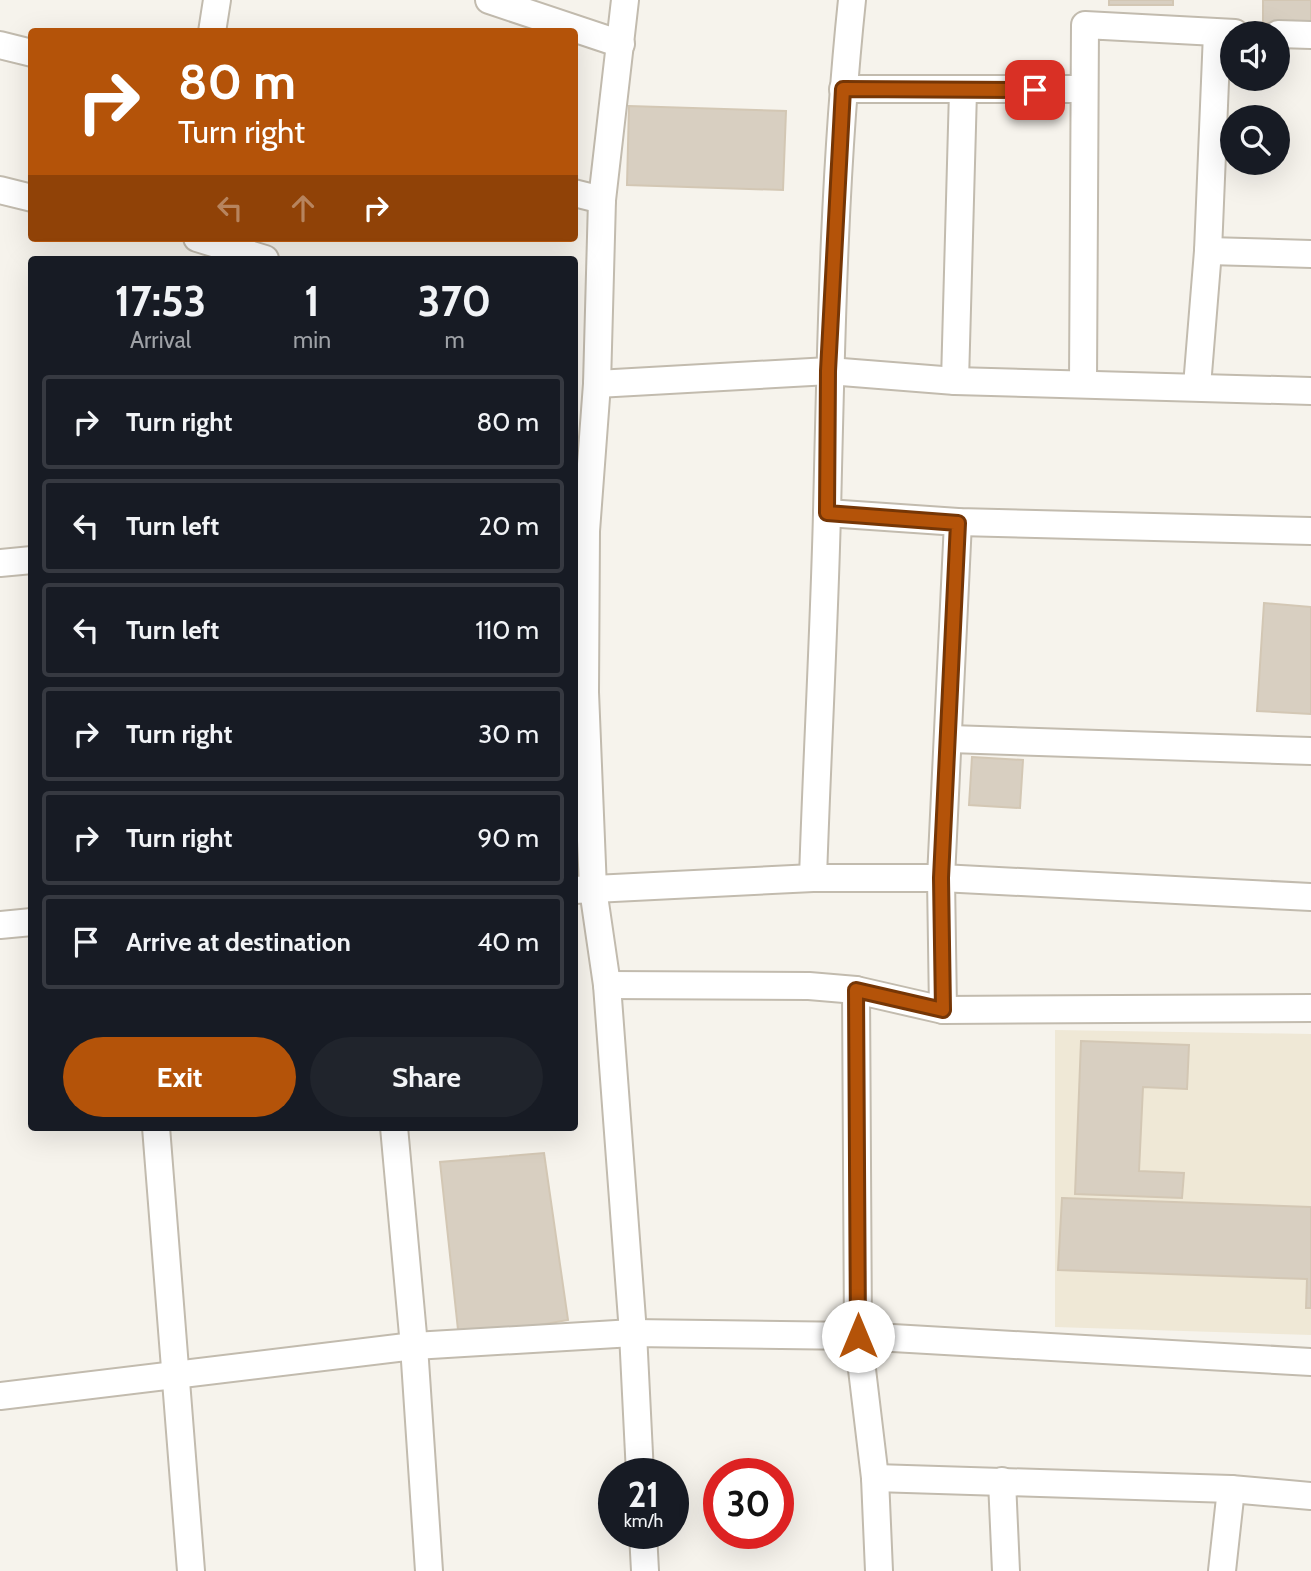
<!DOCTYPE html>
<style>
body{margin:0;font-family:Cabin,sans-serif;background:#20242c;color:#f1f3f6;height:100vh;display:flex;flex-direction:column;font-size:26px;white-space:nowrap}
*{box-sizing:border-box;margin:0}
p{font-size:23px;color:#9ea1a6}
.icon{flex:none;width:38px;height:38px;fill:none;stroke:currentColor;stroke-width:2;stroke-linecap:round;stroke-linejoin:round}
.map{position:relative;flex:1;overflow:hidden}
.details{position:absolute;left:28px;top:256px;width:550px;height:875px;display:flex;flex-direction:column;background:#171b24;border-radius:7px;box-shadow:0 7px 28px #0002}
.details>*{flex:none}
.hud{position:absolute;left:28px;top:28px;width:550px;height:214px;border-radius:7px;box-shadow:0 7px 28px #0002;background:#b45309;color:#fff;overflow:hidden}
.controls{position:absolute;left:1220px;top:21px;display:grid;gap:14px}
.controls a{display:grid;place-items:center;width:70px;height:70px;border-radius:50%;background:#171b24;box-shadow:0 7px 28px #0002;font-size:35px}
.speed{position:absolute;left:598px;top:1458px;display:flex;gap:14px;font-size:35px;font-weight:700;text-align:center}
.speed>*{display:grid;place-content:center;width:91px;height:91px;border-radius:50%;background:#171b24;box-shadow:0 7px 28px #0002;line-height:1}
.speed small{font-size:18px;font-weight:400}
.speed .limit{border:10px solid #d22;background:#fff;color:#111}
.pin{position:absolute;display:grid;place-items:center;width:60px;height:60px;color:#fff;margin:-30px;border-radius:14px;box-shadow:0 4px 10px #0006}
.me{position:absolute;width:77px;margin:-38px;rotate:0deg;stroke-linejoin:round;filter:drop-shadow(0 0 5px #0008)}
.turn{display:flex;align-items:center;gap:24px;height:147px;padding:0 35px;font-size:32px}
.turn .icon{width:91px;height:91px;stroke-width:2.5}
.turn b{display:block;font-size:49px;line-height:60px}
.lanes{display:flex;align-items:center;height:66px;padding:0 35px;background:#0003;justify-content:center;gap:35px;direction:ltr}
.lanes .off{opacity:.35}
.eta{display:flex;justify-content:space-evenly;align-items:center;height:119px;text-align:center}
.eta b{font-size:42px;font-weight:700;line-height:49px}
.action{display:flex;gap:14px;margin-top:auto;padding:14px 35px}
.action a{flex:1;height:80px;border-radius:42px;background:#b45309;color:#fff;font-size:28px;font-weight:700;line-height:80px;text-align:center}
.action a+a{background:#20242c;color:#f1f3f6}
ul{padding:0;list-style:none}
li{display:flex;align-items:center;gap:21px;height:94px;margin:0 14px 10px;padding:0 21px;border:4px solid #363941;border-radius:7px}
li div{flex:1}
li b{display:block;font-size:26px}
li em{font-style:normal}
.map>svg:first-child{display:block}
.education{fill:#efe8d6}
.building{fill:#d8cfc1;stroke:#d3c7b4;stroke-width:2}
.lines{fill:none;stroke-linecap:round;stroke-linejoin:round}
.street-casing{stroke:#c2bbae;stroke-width:30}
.street{stroke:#fff;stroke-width:26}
.route-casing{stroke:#753606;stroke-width:18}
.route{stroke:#b45309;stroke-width:12}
</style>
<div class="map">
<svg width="1311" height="1571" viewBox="0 0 1311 1571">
<rect width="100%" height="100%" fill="#f6f3ec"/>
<!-- education -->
<path class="education" d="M1055,1030L1311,1034V1335L1055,1327Z"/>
<!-- building -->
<g class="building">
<rect x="1109" y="0" width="64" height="5"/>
<rect x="1263" y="0" width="48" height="23"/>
<path d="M629,106L786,111L783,190L627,185Z"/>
<path d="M1264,603L1311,607V714L1257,711Z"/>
<path d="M972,757L1023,760L1020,808L969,805Z"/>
<path d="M1081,1041L1189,1045L1187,1089L1143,1087L1139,1171L1184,1173L1182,1198L1075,1194Z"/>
<path d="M544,1153L568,1320L459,1339L440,1162Z"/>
<path d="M1062,1198L1311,1207V1308H1306L1307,1279L1058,1270Z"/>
</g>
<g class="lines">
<!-- street casing -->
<g class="street-casing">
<g id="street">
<path d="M489,0L621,44"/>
<path d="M625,0L602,200L597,384L586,531L585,692L593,889L607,985L633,1333L640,1474"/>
<path d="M212,32L217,0"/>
<path d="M1278,34L1311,35"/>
<path d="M0,45L32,53"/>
<path d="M843,89H1083"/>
<path d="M0,190L32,198"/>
<path d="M574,193L602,200"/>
<path d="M197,238L265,259"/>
<path d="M1208,251L1311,254"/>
<path d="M955,381L963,91"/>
<path d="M1083,383L1085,25L1235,33"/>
<path d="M597,384L829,371L955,381L1311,391"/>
<path d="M1197,386L1208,251L1217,33"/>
<path d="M827,513L958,522L1311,531"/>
<path d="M0,563L32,560"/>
<path d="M950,739L1311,751"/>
<path d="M813,878C817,756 824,634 827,513C831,341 834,170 852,0"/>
<path d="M574,890L813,878H941L1311,897"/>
<path d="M0,925L32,922"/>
<path d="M607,985L809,986L856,990L943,1010L1311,1008"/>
<path d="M856,990L858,1336L875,1478L879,1571"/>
<path d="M943,1010L941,878L958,522"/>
<path d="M156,1127L191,1571"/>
<path d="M394,1127L414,1346L429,1571"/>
<path d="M0,1396L414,1346L633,1333L858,1336L1311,1362"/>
<path d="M875,1478L1231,1489L1311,1496"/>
<path d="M1002,1481L1006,1571"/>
<path d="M643,1533L645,1571"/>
<path d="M1222,1571L1231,1489"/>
</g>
</g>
<!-- street -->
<use href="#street" class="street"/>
</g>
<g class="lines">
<!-- route casing -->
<g class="route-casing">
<path id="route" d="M858,1336L856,990L943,1010L941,878L958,523L827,513L828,371L843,89L1035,90"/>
</g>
<!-- route -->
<use href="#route" class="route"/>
</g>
</svg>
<div class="controls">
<a><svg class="icon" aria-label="sound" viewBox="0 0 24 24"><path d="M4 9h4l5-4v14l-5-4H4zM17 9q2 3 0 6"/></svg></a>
<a><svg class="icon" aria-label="search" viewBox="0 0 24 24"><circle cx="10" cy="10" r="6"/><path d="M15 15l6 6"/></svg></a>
</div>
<div class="speed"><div>21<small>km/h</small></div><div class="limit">30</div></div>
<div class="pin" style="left:1035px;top:90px;background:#d93025"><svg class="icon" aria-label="arrive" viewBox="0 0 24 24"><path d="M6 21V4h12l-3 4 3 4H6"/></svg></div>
<svg class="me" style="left:858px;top:1336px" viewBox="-20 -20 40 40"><circle r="19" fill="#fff"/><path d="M0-13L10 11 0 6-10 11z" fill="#b45309"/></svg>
<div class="hud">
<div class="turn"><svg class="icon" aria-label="right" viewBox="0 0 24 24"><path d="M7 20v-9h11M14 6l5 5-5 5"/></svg><div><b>80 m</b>Turn right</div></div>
<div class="lanes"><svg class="icon off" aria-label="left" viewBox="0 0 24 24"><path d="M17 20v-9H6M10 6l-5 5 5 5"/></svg><svg class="icon off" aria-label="ahead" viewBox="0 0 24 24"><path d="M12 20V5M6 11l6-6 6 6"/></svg><svg class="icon" aria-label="right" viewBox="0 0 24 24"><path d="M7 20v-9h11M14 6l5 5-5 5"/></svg></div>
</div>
<section class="details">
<div class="eta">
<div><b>17:53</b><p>Arrival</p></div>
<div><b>1</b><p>min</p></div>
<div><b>370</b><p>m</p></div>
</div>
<ul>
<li><svg class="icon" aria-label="right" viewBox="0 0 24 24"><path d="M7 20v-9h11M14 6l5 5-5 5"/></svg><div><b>Turn right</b></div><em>80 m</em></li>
<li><svg class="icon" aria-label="left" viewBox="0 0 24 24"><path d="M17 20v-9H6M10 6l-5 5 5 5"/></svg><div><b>Turn left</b></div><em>20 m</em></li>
<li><svg class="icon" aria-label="left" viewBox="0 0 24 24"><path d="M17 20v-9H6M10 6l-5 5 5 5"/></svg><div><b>Turn left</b></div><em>110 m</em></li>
<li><svg class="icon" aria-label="right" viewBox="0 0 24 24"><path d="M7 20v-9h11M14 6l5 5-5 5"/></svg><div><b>Turn right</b></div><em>30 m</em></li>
<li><svg class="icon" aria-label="right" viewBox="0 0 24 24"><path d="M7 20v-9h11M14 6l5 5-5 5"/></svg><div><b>Turn right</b></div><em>90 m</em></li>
<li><svg class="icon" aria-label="arrive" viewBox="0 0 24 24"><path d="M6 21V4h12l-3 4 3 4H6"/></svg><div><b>Arrive at destination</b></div><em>40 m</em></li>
</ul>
<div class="action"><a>Exit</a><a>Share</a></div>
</section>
</div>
